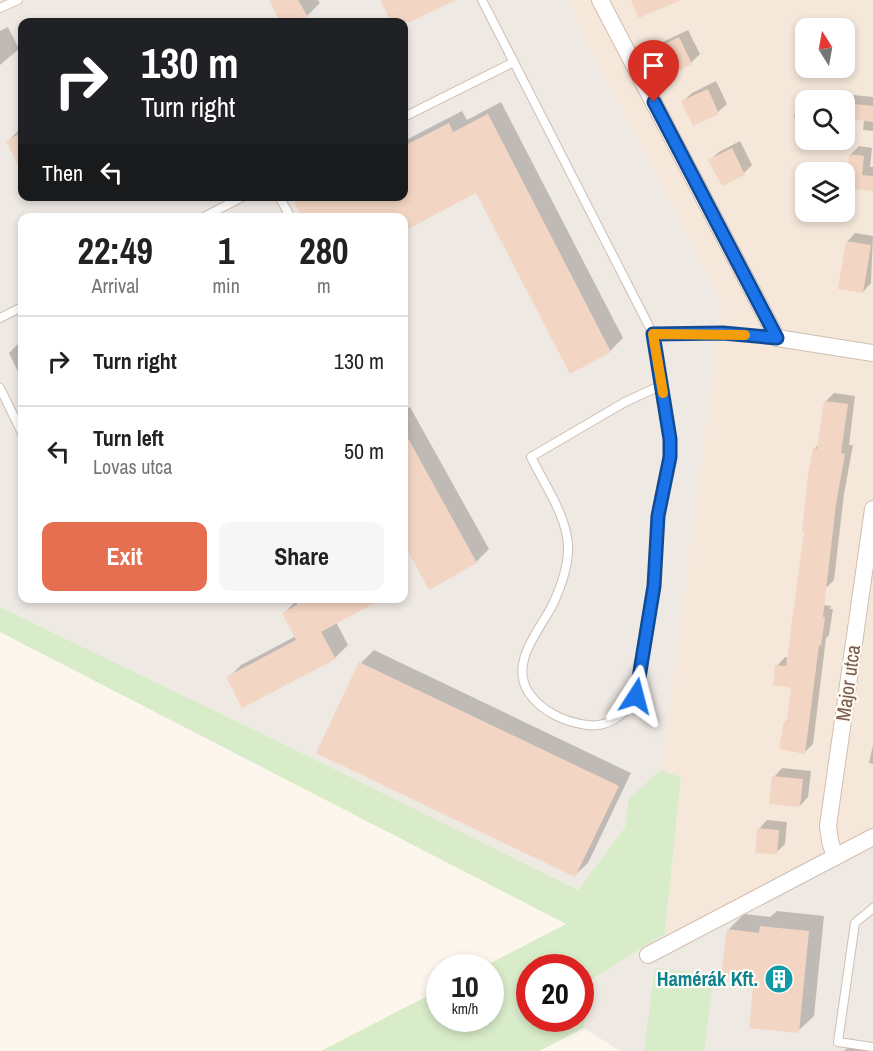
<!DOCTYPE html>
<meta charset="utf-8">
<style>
body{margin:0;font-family:"Archivo Narrow",sans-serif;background:#f6f6f6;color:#222;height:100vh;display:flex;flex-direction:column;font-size:22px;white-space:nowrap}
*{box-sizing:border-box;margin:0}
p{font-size:20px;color:#767676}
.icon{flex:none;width:33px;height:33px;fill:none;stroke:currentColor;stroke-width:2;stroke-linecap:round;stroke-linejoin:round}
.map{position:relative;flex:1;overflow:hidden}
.details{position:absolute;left:18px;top:213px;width:390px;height:390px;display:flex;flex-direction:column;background:#fff;border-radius:12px;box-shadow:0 3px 9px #0003}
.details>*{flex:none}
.guide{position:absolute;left:18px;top:18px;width:390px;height:183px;border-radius:12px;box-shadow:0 3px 9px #0003;background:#202124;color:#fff;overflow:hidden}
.needle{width:39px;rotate:349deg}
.fabs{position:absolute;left:795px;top:18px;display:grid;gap:12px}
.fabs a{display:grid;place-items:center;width:60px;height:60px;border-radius:12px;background:#fff;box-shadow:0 3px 9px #0003;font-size:30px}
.speed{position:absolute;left:426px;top:954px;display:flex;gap:12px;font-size:30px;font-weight:700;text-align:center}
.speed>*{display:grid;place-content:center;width:78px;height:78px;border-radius:50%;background:#fff;box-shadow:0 3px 9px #0003;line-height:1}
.speed small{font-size:15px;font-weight:400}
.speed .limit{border:9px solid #d22;background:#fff;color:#111}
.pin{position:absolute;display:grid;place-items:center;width:51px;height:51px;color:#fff;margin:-62px -26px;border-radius:50% 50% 50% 0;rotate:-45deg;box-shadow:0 0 6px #0007}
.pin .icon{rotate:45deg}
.me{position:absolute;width:66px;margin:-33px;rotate:9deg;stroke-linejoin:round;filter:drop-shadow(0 0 4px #0008)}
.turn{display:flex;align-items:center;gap:21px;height:126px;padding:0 24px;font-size:27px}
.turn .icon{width:78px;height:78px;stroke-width:2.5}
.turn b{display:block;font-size:42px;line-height:51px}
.then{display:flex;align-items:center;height:57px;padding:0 24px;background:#0003;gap:12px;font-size:22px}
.eta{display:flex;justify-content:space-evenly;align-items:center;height:102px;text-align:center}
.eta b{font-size:36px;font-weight:800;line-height:42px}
.action{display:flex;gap:12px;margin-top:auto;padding:12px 24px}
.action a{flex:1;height:69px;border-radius:12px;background:#e76f51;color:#fff;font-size:24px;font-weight:800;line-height:69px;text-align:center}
.action a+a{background:#f6f6f6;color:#222}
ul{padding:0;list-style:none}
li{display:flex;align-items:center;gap:18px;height:90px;padding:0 24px;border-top:2px solid #e0e0e0}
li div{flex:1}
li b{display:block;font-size:22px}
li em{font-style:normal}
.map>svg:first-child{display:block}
.residential{fill:#f5e8da;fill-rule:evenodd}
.industrial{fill:#efe9e4;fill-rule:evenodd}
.green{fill:#d8ecc9;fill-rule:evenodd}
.shadow{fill:#0003}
.building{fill:#f3d5c3}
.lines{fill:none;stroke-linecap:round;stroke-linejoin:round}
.service-casing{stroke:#d1beb0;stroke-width:10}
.minor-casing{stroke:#d1beb0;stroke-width:18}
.service{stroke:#fff;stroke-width:8}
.minor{stroke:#fff;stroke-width:16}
.route-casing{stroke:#114b97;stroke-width:15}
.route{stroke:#1a73e8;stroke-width:10}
.slow{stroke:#f59e0b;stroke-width:10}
.labels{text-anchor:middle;stroke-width:4.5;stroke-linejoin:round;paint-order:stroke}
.street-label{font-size:20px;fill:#7a5c4d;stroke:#fffaf3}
.culture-label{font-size:20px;font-weight:bold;fill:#0d838f;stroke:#fffaf3;text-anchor:end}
</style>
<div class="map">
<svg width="873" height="1051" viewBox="0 0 873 1051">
<rect width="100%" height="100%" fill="#fdf6ec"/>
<!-- residential -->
<path class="residential" d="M569,0H873V835L665,934L681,777L661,770L722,302L589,46ZM806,28H844V68H806ZM806,100H844V140H806ZM806,172H844V212H806Z"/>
<!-- industrial -->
<g class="industrial">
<path d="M0,0H569L589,46L722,302L661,770L630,798L625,827L578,890L304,754L0,607ZM22,22H404V196H22ZM22,218H404V598H22Z"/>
<path d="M873,835V1051H620L584,1028L592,979L665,934Z"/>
</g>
<!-- green -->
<g class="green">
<path d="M0,607L304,754L578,890L625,827L629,798L661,770L681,777L665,934L592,979L584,1028L539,1051H321L439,990L440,1018H490V968L483,967L566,924L0,632ZM530,968H580V1018H530Z"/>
<path d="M655,968L714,975L704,1051H644Z"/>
</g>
<!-- shadow -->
<g class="shadow">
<path d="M270,0H318L320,3L307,16L294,22H282Z"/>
<path d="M8,27L19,49L0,65V31Z"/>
<path d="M688,30L700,54L691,63L669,74L657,49L665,41Z"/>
<path d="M716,81L727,104L718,112L693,124L683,101L692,93Z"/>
<path d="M806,91L825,94L823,100H806V120L794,118L798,99Z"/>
<path d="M853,95L873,97V131L863,130L864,119L845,103Z"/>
<path d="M501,102L623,338L610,351L477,191L404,229V218L296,203L302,196H404V141L462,111L467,120Z"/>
<path d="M22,127V164L20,165L8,141Z"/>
<path d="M740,141L752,165L744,173L710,160L719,152Z"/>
<path d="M859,146L872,148L870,167H873V190L847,187L850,155Z"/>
<path d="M855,233L873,236L871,283L863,292L847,242Z"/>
<path d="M22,340V380L9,353Z"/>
<path d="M834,393L855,396L849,445H853L844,494L834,580L826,588L814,449L820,443L825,402Z"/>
<path d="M410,407L489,549L476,562L429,588L404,541V410Z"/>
<path d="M299,598H305L297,603V606L336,622L348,645L335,658L228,678L241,665L296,636L284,613Z"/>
<path d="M804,602L831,606L830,609H833L829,635L826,638L813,744L805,752L786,722L788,719L793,686L777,666L785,657L789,658Z"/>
<path d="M374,650L631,773L588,863L575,875L361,663Z"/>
<path d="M873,745V764L869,763Z"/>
<path d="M782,768L811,771L808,797L800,806L774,777Z"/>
<path d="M767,820L787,822L785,844L776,853L759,829Z"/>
<path d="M777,911L824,916L814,1016L798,1031L756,977L729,929L744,914L770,917Z"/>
<path d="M854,1042L873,1051H844Z"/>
</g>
<!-- building -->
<g class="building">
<path d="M269,0H298L308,17L298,22H280Z"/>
<path d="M380,0H456L410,22H391Z"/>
<path d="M631,0H681L639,18Z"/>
<path d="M679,37L692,64L668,76L655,49Z"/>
<path d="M708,89L719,114L693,126L681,101Z"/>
<path d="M844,103L873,106V122L844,118Z"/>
<path d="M488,114L611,352L570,374L476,193L404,231V218H302L294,203L306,196H404V146L449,123L453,132Z"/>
<path d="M22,132V172L6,141Z"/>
<path d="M732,148L745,175L722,186L708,160Z"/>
<path d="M849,154L864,156L862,175L873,176V191L845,188Z"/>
<path d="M846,241L871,245L863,293L838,289Z"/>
<path d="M824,401L848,404L841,453L845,454L836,504L823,617H825L821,646L819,645L805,754L779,749L784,721L787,722L791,688L773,685L775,665L786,666L804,532H802L808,476L813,448L817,449Z"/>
<path d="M404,431L477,563L429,590L404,544Z"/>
<path d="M309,598H384L321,632L336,659L242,708L226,677L296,640L282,613Z"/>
<path d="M359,662L619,786L575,877L316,753Z"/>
<path d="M772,776L803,779L800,807L769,804Z"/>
<path d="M757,828L779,830L777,854L755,853Z"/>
<path d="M760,926L809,931L799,1033L749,1028L754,978L721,974L727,929L759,933Z"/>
</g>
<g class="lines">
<!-- service casing -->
<g class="service-casing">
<g id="service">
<path d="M482,0L653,334L723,333L777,338"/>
<path d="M0,8L18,0"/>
<path d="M404,117L514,62"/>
<path d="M279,196L291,218"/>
<path d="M202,218L244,196"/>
<path d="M0,318L22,307"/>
<path d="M653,334C659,369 669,406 670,442C671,468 662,492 658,518C655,535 658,551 656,568C653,599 646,631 641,662C639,673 640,688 635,698C625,715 607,728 587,725C565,722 542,712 529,693C509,663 539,631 552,606C561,587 569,566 568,545C566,514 544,484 531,457L625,402L662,385"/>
<path d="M0,388L22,433"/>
<path d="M873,908L855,923L838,1042L873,1047"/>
</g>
</g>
<!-- minor casing -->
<g class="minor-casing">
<g id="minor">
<path d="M600,0L777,338L873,353"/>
<path d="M835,857L830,841L828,826L873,509"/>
<path d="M648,955L873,837"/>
</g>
</g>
<!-- service -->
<use href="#service" class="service"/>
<!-- minor -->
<use href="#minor" class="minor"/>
</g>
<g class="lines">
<!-- route casing -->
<g class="route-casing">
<path id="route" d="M636,696L654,586L658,516L670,457V439L653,334L723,333L777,338L654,102"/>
</g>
<!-- route -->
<use href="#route" class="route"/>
<!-- slow -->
<path class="slow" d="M663,393L653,334L745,335"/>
</g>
<!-- icons -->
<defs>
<g id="building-disc" transform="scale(1.5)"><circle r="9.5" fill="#0f9aa8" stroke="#fffaf3"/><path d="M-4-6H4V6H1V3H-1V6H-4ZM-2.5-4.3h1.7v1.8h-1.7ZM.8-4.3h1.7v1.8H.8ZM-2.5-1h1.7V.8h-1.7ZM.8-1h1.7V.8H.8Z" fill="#fff"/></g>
</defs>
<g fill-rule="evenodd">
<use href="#building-disc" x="779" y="979"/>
</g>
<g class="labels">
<!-- street labels -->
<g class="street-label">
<text transform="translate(848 683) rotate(-82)" y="7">Major utca</text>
</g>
<!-- culture labels -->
<g class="culture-label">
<text x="758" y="986">Hamérák Kft.</text>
</g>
</g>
</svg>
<div class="fabs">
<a><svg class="needle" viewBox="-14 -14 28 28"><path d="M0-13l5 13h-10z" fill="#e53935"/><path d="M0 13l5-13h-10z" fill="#767676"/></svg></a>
<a><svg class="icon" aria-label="search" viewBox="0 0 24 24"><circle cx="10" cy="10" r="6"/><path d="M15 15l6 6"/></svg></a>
<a><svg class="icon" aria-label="layers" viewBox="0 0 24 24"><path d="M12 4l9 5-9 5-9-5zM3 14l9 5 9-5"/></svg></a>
</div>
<div class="speed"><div>10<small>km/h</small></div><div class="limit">20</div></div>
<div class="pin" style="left:654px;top:102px;background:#d93025"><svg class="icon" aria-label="arrive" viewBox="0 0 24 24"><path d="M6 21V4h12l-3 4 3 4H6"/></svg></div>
<svg class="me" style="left:636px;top:696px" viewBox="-20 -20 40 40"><path d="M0-17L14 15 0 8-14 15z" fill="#1a73e8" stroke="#fff" stroke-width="4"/></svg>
<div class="guide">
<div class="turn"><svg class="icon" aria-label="right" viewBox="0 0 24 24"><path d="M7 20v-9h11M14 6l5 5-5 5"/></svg><div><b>130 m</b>Turn right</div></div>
<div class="then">Then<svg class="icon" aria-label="left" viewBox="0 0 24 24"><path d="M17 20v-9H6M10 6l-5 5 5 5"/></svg></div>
</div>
<section class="details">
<div class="eta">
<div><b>22:49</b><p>Arrival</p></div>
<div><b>1</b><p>min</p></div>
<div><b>280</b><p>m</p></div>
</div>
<ul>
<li><svg class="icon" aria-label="right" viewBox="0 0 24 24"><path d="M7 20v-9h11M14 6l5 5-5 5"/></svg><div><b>Turn right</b></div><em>130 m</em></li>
<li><svg class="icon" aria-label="left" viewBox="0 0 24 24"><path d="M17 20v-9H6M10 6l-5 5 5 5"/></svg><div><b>Turn left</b><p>Lovas utca</p></div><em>50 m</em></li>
</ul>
<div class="action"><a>Exit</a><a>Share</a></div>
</section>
</div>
